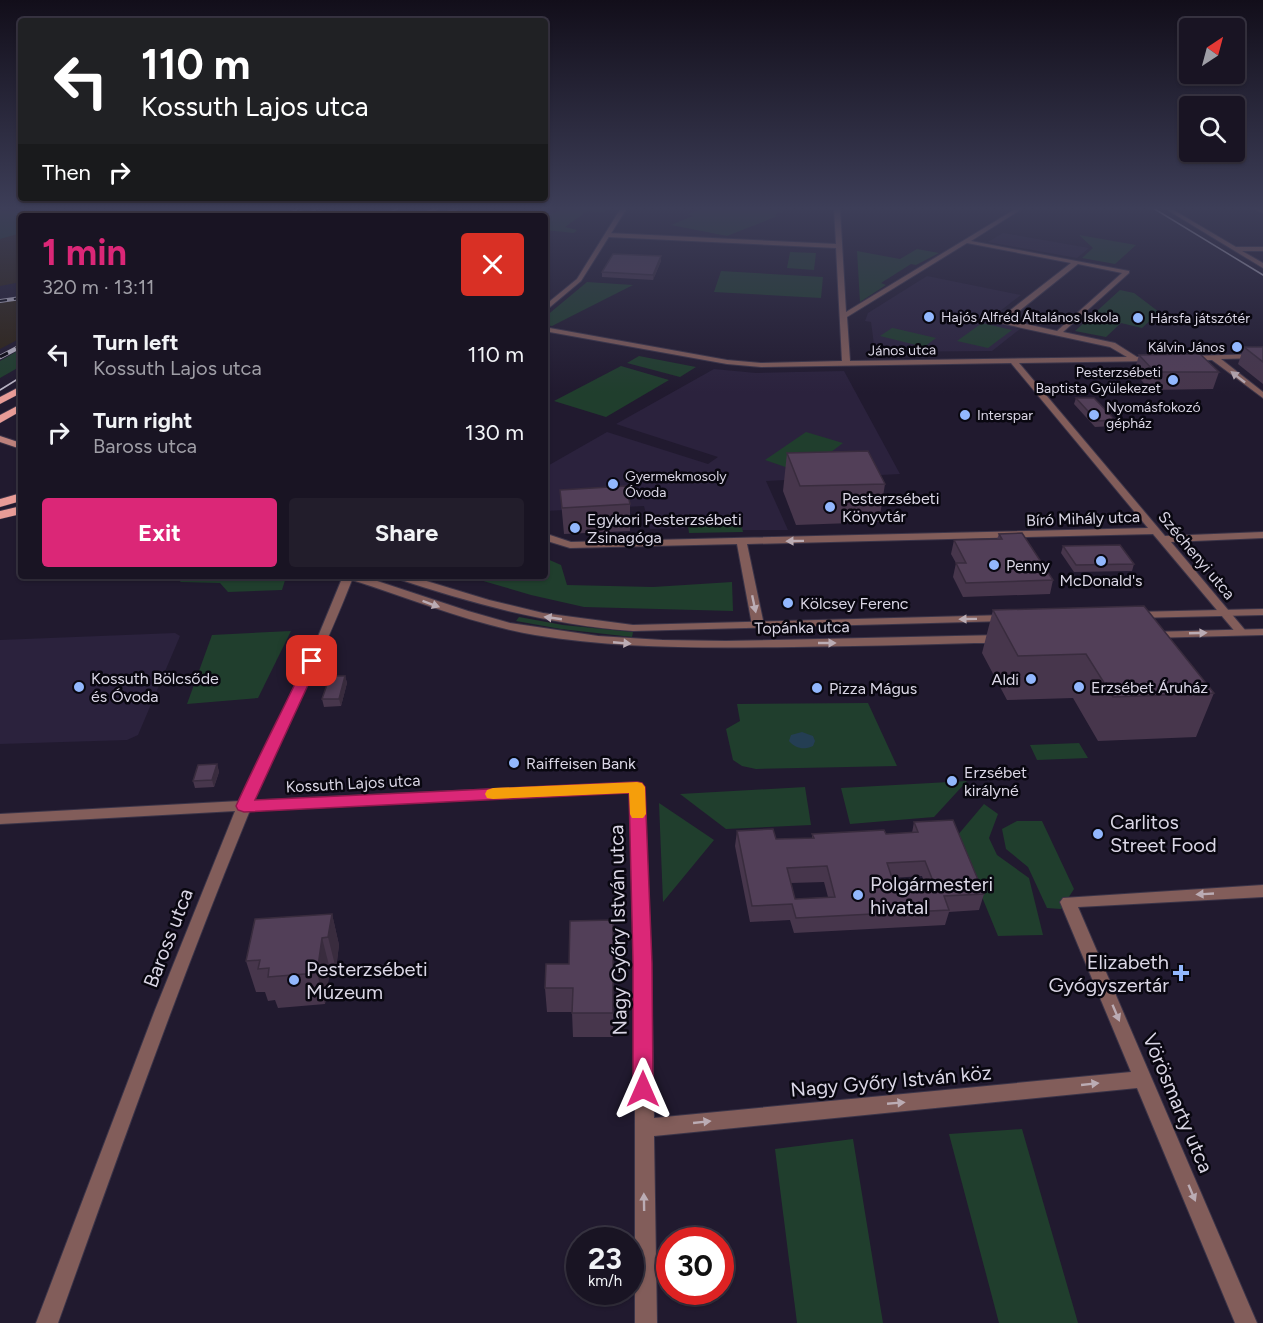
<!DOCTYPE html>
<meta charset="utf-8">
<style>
body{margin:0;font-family:Figtree,sans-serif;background:#221d2b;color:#f1f3f6;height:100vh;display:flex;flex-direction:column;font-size:22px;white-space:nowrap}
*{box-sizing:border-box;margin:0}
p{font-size:20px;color:#9f9ea6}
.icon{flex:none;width:33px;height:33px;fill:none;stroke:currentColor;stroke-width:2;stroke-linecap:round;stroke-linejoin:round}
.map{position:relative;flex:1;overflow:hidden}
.details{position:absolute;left:18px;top:213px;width:530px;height:366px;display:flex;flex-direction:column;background:#191423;border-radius:6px;box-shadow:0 2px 4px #0004,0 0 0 2px #373341}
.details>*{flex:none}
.guide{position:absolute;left:18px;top:18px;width:530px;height:183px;border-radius:6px;box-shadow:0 2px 4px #0004,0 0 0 2px #373341;background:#202124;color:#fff;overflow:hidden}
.needle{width:39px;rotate:36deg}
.fabs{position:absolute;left:1179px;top:18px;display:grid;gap:12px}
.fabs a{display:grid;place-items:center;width:66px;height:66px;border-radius:6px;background:#191423;box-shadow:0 2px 4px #0004,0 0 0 2px #373341;font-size:30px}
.speed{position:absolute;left:566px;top:1227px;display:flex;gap:12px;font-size:30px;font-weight:700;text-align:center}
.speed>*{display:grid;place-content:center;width:78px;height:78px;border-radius:50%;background:#191423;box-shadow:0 2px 4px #0004,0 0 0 2px #373341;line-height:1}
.speed small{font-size:15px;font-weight:400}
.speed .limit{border:9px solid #d22;background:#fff;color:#111}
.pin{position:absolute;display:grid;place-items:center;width:51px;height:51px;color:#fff;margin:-26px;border-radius:12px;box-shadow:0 3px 9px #0006}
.me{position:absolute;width:66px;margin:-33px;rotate:0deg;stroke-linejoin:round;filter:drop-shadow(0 0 4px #0008)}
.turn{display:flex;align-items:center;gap:21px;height:126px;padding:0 24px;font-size:27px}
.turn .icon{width:78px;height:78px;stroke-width:2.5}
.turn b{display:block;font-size:42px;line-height:51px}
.then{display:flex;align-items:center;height:57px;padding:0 24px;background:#0003;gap:12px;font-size:22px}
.round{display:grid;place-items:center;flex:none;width:63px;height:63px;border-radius:6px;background:#221d2b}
.summary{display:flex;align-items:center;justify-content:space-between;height:102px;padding:0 24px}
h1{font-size:36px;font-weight:700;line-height:45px;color:#db2777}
.action{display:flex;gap:12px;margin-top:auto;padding:12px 24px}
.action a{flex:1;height:69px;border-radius:6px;background:#db2777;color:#fff;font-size:24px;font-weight:700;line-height:69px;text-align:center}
.action a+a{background:#221d2b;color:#f1f3f6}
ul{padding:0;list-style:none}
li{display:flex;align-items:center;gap:18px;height:78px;padding:0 24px}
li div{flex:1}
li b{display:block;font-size:22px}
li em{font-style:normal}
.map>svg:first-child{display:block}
.built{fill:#2b223d}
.industrial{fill:#2e2315}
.green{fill:#203e2d}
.water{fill:#243e53}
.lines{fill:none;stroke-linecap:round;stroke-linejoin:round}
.minor-casing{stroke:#3b3448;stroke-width:2}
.tertiary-casing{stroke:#3b3448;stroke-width:2}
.secondary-casing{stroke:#3b3448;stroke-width:2}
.primary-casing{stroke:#3b3448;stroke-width:1}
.minor{fill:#825d5a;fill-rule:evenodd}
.tertiary{fill:#825d5a;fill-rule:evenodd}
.secondary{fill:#bc817c;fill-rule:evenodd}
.primary{fill:#e89c97;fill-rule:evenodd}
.tram{stroke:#bcb7c7;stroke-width:1.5}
.rail-far1-casing{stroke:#bcb7c7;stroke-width:4}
.rail-casing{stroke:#bcb7c7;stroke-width:4.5}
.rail-far1{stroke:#090710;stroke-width:2;stroke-dasharray:7;stroke-linecap:butt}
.rail{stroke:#090710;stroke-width:3;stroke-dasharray:9;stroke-linecap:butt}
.wall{fill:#47364c;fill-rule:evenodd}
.shaded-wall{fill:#392c3e}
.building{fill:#523f58;stroke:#392c3e;stroke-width:1.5;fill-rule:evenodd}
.oneway{fill:#bbacb4}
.route{fill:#db2777;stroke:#8e194d;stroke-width:1.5}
.slow{fill:#f59e0b}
.poi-dot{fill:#92b7fd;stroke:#090710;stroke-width:2}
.labels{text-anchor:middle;stroke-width:5;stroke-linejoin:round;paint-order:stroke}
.far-poi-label{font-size:14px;fill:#dad6e5;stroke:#090710;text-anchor:start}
.far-street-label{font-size:14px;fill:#dad6e5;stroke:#090710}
.poi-label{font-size:16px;fill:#dad6e5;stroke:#090710;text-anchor:start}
.street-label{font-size:16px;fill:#dad6e5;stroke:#090710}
.near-poi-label{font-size:20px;fill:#dad6e5;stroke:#090710;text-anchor:start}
.near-street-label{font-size:20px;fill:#dad6e5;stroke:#090710}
</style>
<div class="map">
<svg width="1263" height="1323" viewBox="0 0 1263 1323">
<rect width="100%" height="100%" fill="#211a2f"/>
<!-- built -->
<g class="built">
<path d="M1003,233L1089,248L1077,258L988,242Z"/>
<path d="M927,276L1021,295L987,321L1020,329L992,351L875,352L871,322L865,321L868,313Z"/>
<path d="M714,369L756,373L844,371L900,474L766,481L788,530H742L740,524L688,525V528L650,529L644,506L545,511L544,468L607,432L708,464L718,457L616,424Z"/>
<path d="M175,633L180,636L138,735L127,740L0,744V640Z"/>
</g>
<!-- industrial -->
<g class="industrial">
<path d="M0,217L21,220V282L0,286Z"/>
<path d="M21,299V338L0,349V303Z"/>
</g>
<!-- green -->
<g class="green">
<path d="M111,208H293L275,216H124L126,215Z"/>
<path d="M560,208H609L603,212L587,211L565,227L577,230L574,233L545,230V216L563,209Z"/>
<path d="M704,208H765L783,211L774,215L778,216L727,236L671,225L693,216L688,214Z"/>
<path d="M0,210L51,216H21V233L0,239Z"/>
<path d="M1079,235L1136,245L1115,264L1082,258L1093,248Z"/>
<path d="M917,249L939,253L916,265L911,264L881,283L886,285L860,302L857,251L900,259Z"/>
<path d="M790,252L816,253L814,270L787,268Z"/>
<path d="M721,271L823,277L821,298L714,292Z"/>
<path d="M587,282L633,285L552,326L545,325V317Z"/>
<path d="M1120,290L1134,293L1159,312L1142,328L1121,323L1106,337L1075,331Z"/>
<path d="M982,323L1012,330L988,348L957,341Z"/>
<path d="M892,328H893L936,338L924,347L880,336Z"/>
<path d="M21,349V366L0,378V361Z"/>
<path d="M639,356L696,367L680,377L627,363Z"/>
<path d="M621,366L669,380L606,417L554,401Z"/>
<path d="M806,432L843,443L803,473L765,460Z"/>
<path d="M741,524L743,532L689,533L688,525Z"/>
<path d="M545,558L561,565L567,585L653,587L732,582L733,611L584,607L531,595L466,576H544Z"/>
<path d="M184,576H283L286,577L282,590L228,592L220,583L180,582Z"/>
<path d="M519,617L563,625L633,632L632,637L561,629L516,621Z"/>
<path d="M291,631L258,698L187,704L212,635Z"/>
<path d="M868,703L897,766L756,769L742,766L733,760L726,729L740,721L737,704Z"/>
<path d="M1079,743L1088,758L1037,760L1030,745Z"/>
<path d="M967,781L934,817L850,824L841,788Z"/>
<path d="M805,787L811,825L726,829L680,794Z"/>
<path d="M659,803L714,840L663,902Z"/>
<path d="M984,804L998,814L989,838L997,855L1029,878L1043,935L998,936L957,836Z"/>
<path d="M1017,821H1042L1074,889L1061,909L1047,908L1028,867L1006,849L1002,829Z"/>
<path d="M1022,1129L1078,1323H999L949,1134Z"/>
<path d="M853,1139L883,1323H797L775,1149Z"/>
</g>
<!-- water -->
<path class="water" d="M802,732L813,736L815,741L813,746C804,750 796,749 789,741L791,735Z"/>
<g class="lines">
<!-- minor casing -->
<g class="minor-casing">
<g id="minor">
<path d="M834,208H840L846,312L1017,208H1023L971,241L1129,271V273L1063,332L1115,343L1137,357H1152L1156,359L1155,361L1019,363L1165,536L1263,532V538L1171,542L1245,630L1247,632L1245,634H1237L1153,534L747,544L764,625L758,628L752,625L737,544L570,548L544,540V533L571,542L1148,528L1011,363L761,367L727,364L544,331V327L727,360L761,363L842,361L836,248L608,237L605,235L608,233L836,244ZM967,243L1071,263L999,319V323L1110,347L1127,357L850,361L847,317ZM1078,264L1122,273L1057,331L1008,320Z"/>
<path d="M1164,208H1170L1236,247H1263V251H1242L1263,263V268Z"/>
<path d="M1254,208L1263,209V213L1255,209Z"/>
<path d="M1263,354V358L1221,359L1263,392V398L1212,360H1187L1183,358L1187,356Z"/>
<path d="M637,782L642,784L644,787L651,963L654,1118L1131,1072L1060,902L1063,898L1263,885V897L1078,907L1257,1323H1235L1137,1088L654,1136L657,1323H635V963L630,792L244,811L239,810L237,806L239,802L244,801Z"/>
</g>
</g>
<!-- tertiary casing -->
<g class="tertiary-casing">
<g id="tertiary">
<path d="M621,208H627L581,281L544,312V306L577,279Z"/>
<path d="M343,576H362L468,611L510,623L598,636L662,640L726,641L1001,635L1007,639L1001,643H975C914,645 854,646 793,647C707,648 620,649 535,635C472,624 412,599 352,580C320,663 277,742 244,825C177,989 118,1156 58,1323H36L155,1010L235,811L0,824V814L240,801L317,639Z"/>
<path d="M394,576H410L489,600L543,613L633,625L1006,615L1012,618L1006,621L633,631C551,625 473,604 395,578Z"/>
<path d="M1263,609V615L1134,618L1128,615L1134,612Z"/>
<path d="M1263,629V635L1150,638L1144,635L1150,632Z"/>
</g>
</g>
<!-- secondary casing -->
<g class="secondary-casing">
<path id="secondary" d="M0,436L21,443V449L0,442Z"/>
</g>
<!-- primary casing -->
<g class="primary-casing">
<g id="primary">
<path d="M434,208H442L424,216H415Z"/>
<path d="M454,208H462L445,216H436Z"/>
<path d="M21,386V393L0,404V397Z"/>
<path d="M21,404V411L0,423V415Z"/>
<path d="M21,493V501L0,507V499Z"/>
<path d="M21,506V514L0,519V511Z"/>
</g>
</g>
<!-- minor -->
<use href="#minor" class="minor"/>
<!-- tertiary -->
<use href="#tertiary" class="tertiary"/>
<!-- secondary -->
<use href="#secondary" class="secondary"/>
<!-- primary -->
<use href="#primary" class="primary"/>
<!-- tram -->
<g class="tram">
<path d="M1153,208L1263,275"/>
<path d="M376,216L401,208"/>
<path d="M0,390L21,377"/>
</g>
<!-- rail-far1 casing -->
<g class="rail-far1-casing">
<g id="rail-far1">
<path d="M284,216L303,208"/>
<path d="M303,216L322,208"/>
<path d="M0,301L21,298"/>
</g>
</g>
<!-- rail casing -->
<g class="rail-casing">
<path id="rail" d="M0,357L21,346"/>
</g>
<!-- rail-far1 -->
<use href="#rail-far1" class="rail-far1"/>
<!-- rail -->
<use href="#rail" class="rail"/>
</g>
<!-- wall -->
<g class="wall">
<path d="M661,256V261L653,280L602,277V272Z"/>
<path d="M1244,347H1263V384L1238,364Z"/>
<path d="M1139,355L1219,372L1213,389L1150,390L1134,372Z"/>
<path d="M1076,398L1115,420L1113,426L1095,427L1074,404Z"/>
<path d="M787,453L885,484L879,522L796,525L783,491Z"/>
<path d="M560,490L630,504V531L564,534Z"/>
<path d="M999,534L1053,580L1050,594L963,597L953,577L956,563L951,554L954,540L997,539Z"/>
<path d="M1063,546L1134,564L1132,571L1074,572L1061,553Z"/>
<path d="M993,610L1214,693L1196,737L1098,741L1073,698L1007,700L982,653Z"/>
<path d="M345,676L347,683L341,706L324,707L322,699Z"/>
<path d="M217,764L219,772L214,787L195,788L193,781Z"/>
<path d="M914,822L984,894L979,910L949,912L945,925L794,933L790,920L750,922L735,846L737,831L776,839L812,838V834H886L912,833ZM922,876L927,892L897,893L892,878ZM824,882L828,897L795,899L791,883Z"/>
<path d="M332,914L339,945L336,969H330L325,1004L278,1008L275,1000L268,1001L265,992H256L246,961Z"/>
<path d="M613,944V1037H573L572,1012H547L545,988L569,964Z"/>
</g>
<!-- shaded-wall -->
<g class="shaded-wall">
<path d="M661,256V261L653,280V275Z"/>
<path d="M345,676L347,683L341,706L339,699Z"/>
<path d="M217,764L219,772L214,787L212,780Z"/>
<path d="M332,914L339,945L336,969L328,937Z"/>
<path d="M322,938L330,969L325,1004L317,973Z"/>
</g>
<!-- building -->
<g class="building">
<path d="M613,254L661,256L653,275L602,272Z"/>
<path d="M1244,347H1263V362Z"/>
<path d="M1200,354L1219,372H1155L1139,355Z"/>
<path d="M1076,398H1094L1115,420L1097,421Z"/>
<path d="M868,451L885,484L800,486L787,453Z"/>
<path d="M626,486L630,504L562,508L560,490Z"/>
<path d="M1022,533L1053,580L966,583L956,563H966L954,540L1002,539L999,534Z"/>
<path d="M1120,545L1134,564L1076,565L1063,546Z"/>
<path d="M1144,606L1214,693L1113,697L1086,654L1018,656L993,610Z"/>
<path d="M330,676H345L339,699H322Z"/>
<path d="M217,764L212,780L193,781L198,765Z"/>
<path d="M953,820L984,894L944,896L949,910L796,918L792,904L752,906L737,831L773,829L776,839L814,838L812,834L884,830L886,834L918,832L914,822ZM925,861L937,891L897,893L887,863ZM827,866L835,897L795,899L787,868Z"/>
<path d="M332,914L328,937L322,938L317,973L268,977L269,968L258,969L260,960L246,961L255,919Z"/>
<path d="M613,920V1013H572L573,988H545L546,964H569L570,921Z"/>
</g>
<!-- one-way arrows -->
<defs><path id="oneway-solid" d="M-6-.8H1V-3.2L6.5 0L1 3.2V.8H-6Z" transform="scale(1.5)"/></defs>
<g class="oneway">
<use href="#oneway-solid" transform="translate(1238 377) rotate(-142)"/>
<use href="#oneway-solid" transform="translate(795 541) rotate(179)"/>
<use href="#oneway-solid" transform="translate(431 604) rotate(20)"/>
<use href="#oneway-solid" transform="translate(754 604) rotate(78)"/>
<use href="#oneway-solid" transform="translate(553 618) rotate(-172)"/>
<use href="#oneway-solid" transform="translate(968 619) rotate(179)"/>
<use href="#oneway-solid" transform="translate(1198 633) rotate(-2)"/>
<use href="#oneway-solid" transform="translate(622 643) rotate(5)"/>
<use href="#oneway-solid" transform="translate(827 643)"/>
<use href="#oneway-solid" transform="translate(1205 894) rotate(177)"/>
<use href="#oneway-solid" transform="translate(1116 1013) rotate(67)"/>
<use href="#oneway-solid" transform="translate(1090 1084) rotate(-6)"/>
<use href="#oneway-solid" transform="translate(896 1103) rotate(-5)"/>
<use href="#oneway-solid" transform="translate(702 1122) rotate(-6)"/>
<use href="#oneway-solid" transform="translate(1192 1193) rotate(67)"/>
<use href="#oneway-solid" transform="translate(644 1202) rotate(-91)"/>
</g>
<!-- sky -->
<linearGradient id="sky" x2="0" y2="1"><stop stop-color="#120e1a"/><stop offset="0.53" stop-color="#3d3e58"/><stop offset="1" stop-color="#3d3e58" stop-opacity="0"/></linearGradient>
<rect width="1263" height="393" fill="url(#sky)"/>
<!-- route -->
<path class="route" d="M312,657L319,661L255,800L637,782L642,783L645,787L652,963L653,1089L650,1096L643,1098L636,1096L633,1089V963L629,793L244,812L238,810L236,806C258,757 283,710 306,661Z"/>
<!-- slow -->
<path class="slow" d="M637,782L642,783L645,787L646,814L643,818H632L630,814L629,793L493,799L487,798L485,794L487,790L493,788Z"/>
<!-- markers -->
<g class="poi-dot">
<circle cx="929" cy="317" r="6"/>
<circle cx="1138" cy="318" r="6"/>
<circle cx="1237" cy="347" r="6"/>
<circle cx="1173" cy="380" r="6"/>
<circle cx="965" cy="415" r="6"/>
<circle cx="1094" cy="415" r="6"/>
<circle cx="613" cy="484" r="6"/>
<circle cx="830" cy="507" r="6"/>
<circle cx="575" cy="528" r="6"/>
<circle cx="1101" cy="561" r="6"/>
<circle cx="994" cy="565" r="6"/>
<circle cx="788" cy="603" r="6"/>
<circle cx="1031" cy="679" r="6"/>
<circle cx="79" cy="687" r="6"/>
<circle cx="1079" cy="687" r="6"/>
<circle cx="817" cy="688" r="6"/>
<circle cx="514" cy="763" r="6"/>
<circle cx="952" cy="781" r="6"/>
<circle cx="1098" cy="834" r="6"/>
<circle cx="858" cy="895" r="6"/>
<path d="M1178 964h6v6h6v6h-6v6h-6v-6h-6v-6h6z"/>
<circle cx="294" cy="980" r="6"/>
</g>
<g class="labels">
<!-- far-poi labels -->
<g class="far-poi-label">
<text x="941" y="322">Hajós Alfréd Általános Iskola</text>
<text x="1150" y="323">Hársfa játszótér</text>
<text x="1225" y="352" text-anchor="end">Kálvin János</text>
<text x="1161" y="377" text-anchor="end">Pesterzsébeti<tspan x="1161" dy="16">Baptista Gyülekezet</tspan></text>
<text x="1106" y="412">Nyomásfokozó<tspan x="1106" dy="16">gépház</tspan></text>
<text x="977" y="420">Interspar</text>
<text x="625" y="481">Gyermekmosoly<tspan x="625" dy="16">Óvoda</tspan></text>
</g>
<!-- far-street labels -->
<g class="far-street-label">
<text transform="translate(902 350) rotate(-1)" y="5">János utca</text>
</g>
<!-- poi labels -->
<g class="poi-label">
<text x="842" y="504">Pesterzsébeti<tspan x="842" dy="18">Könyvtár</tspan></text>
<text x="587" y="525">Egykori Pesterzsébeti<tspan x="587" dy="18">Zsinagóga</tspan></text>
<text x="1006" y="571">Penny</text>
<text x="1101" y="586" text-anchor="middle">McDonald's</text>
<text x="800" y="609">Kölcsey Ferenc</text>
<text x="91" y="684">Kossuth Bölcsőde<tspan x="91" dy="18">és Óvoda</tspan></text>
<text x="1019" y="685" text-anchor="end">Aldi</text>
<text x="1091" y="693">Erzsébet Áruház</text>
<text x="829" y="694">Pizza Mágus</text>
<text x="526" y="769">Raiffeisen Bank</text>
<text x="964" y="778">Erzsébet<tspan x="964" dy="18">királyné</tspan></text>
</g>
<!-- street labels -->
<g class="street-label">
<text transform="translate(1083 518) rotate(-2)" y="6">Bíró Mihály utca</text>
<text transform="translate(1197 555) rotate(50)" y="6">Széchenyi utca</text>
<text transform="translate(802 627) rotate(-1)" y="6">Topánka utca</text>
<text transform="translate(353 783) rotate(-3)" y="6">Kossuth Lajos utca</text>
</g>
<!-- near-poi labels -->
<g class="near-poi-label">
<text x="1110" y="829">Carlitos<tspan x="1110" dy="23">Street Food</tspan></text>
<text x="870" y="891">Polgármesteri<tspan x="870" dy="23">hivatal</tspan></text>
<text x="1169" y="969" text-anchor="end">Elizabeth<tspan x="1169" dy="23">Gyógyszertár</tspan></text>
<text x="306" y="976">Pesterzsébeti<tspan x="306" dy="23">Múzeum</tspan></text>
</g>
<!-- near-street labels -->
<g class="near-street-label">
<text transform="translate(618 930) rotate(-91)" y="7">Nagy Győry István utca</text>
<text transform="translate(168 938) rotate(-69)" y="7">Baross utca</text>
<text transform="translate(891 1081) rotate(-5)" y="7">Nagy Győry István köz</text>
<text transform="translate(1178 1103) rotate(67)" y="7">Vörösmarty utca</text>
</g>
</g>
</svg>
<div class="fabs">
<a><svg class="needle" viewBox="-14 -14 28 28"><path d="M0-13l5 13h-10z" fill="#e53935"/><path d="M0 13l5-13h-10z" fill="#9f9ea6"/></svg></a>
<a><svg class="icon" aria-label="search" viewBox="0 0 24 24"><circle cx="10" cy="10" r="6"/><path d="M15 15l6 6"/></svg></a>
</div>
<div class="speed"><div>23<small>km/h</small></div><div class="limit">30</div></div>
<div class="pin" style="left:312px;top:661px;background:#d93025"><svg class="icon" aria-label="arrive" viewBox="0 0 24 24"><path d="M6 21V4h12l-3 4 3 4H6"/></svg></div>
<svg class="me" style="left:643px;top:1089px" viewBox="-20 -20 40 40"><path d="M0-17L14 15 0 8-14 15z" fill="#db2777" stroke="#fff" stroke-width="4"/></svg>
<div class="guide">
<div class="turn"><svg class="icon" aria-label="left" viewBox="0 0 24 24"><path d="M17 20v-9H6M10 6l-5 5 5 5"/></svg><div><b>110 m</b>Kossuth Lajos utca</div></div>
<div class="then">Then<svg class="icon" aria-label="right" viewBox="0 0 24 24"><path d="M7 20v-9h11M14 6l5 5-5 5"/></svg></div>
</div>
<section class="details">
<div class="summary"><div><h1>1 min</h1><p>320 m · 13:11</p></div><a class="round" style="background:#d93025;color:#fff"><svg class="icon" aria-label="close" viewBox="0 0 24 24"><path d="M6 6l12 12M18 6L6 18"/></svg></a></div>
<ul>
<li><svg class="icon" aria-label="left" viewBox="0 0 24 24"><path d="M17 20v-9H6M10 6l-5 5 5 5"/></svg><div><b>Turn left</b><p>Kossuth Lajos utca</p></div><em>110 m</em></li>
<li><svg class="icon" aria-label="right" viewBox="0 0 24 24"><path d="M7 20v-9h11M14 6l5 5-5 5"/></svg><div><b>Turn right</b><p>Baross utca</p></div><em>130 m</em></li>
</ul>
<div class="action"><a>Exit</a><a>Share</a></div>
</section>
</div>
